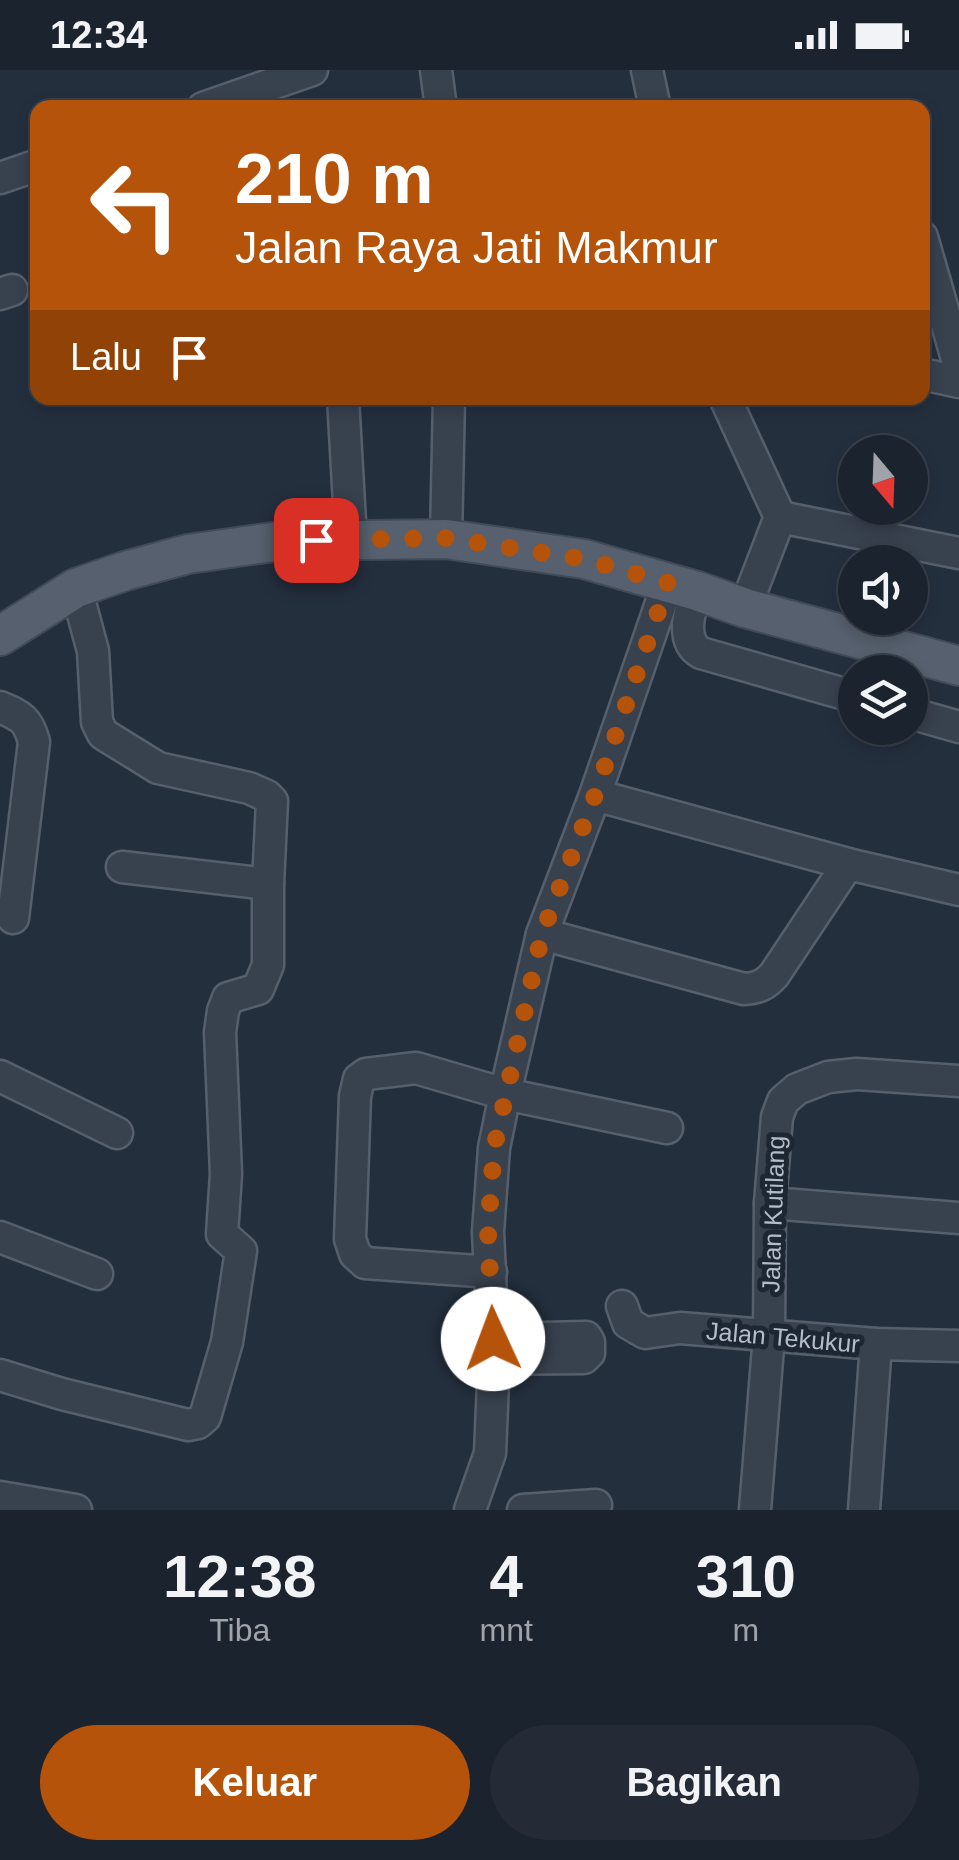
<!DOCTYPE html>
<html lang="id">
<style>
body{margin:0;font-family:Arial,sans-serif;background:#242b36;color:#f1f3f6;height:100vh;display:flex;flex-direction:column;font-size:38px;white-space:nowrap}
*{box-sizing:border-box;margin:0}
p{font-size:32px;color:#a0a4aa}
.icon{flex:none;width:55px;height:55px;fill:none;stroke:currentColor;stroke-width:2;stroke-linecap:round;stroke-linejoin:round}
.map{position:relative;height:1440px;overflow:hidden}
.panel{display:flex;flex-direction:column;background:#1b232e;flex:1}
.panel>*{flex:none}
.guide{position:absolute;left:30px;top:30px;width:900px;height:305px;border-radius:20px;box-shadow:0 5px 15px #0003,0 0 0 2px #39404a;background:#b45309;color:#fff;overflow:hidden}
.needle{width:65px;rotate:161deg}
.buttons{position:absolute;left:838px;top:365px;display:grid;gap:20px}
.buttons a{display:grid;place-items:center;width:90px;height:90px;border-radius:50%;background:#1b232e;box-shadow:0 5px 15px #0003,0 0 0 2px #39404a;font-size:50px}
.pin{position:absolute;display:grid;place-items:center;width:85px;height:85px;color:#fff;margin:-42px;border-radius:20px;box-shadow:0 5px 15px #0006}
.me{position:absolute;width:110px;margin:-55px;rotate:358deg;stroke-linejoin:round;filter:drop-shadow(0 0 8px #0008)}
.turn{display:flex;align-items:center;gap:35px;height:210px;padding:0 40px;font-size:45px}
.turn .icon{width:130px;height:130px;stroke-width:2.5}
.turn b{display:block;font-size:70px;line-height:85px}
.then{display:flex;align-items:center;height:95px;padding:0 40px;background:#0003;gap:20px;font-size:38px}
.eta{display:flex;justify-content:space-evenly;align-items:center;height:170px;text-align:center}
.eta b{font-size:60px;font-weight:700;line-height:70px}
.button{display:flex;gap:20px;margin-top:auto;padding:20px 40px}
.button a{flex:1;height:115px;border-radius:60px;background:#b45309;color:#fff;font-size:40px;font-weight:700;line-height:115px;text-align:center}
.button a+a{background:#242b36;color:#f1f3f6}
.status{display:flex;justify-content:space-between;align-items:center;height:70px;padding:0 50px;background:#1b232e;direction:ltr}
.status svg{height:28px;fill:currentColor}
.map>svg:first-child{display:block}
.lines{fill:none;stroke-linecap:round;stroke-linejoin:round}
.minor-casing{stroke:#565f6c;stroke-width:35}
.major-casing{stroke:#414a57;stroke-width:42}
.minor{stroke:#38414e;stroke-width:30}
.major{stroke:#56606e;stroke-width:38}
.route{stroke:#b45309;stroke-width:18;stroke-dasharray:0 32.4}
.labels{text-anchor:middle;stroke-width:10;stroke-linejoin:round;paint-order:stroke}
.street-label{font-size:25px;fill:#b4bcc9;stroke:#1d2633}
</style>
<div class="status"><b>12:34</b><svg viewBox="0 0 49 12"><path d="M0 12V9h3v3zM5 12V6h3v6zM10 12V3h3v9zM15 12V0h3v12zM26 1h20v11H26zM47 4h2v5h-2z"/></svg></div>
<div class="map">
<svg width="959" height="1440" viewBox="0 0 959 1440">
<rect width="100%" height="100%" fill="#242f3e"/>
<g class="lines">
<!-- minor casing -->
<g class="minor-casing">
<g id="minor">
<path d="M436,0L441,38"/>
<path d="M647,0L655,38"/>
<path d="M203,38L312,0"/>
<path d="M0,108L38,95"/>
<path d="M922,167L959,296"/>
<path d="M0,224L12,220"/>
<path d="M922,304L959,312"/>
<path d="M343,328L351,469"/>
<path d="M725,328L780,447L745,538"/>
<path d="M780,447L959,483"/>
<path d="M446,469L449,328"/>
<path d="M697,521C689,540 680,571 701,583L855,627"/>
<path d="M0,637C21,646 28,649 34,672L13,848"/>
<path d="M910,643L959,657"/>
<path d="M595,725L848,794L959,820"/>
<path d="M122,797L268,814"/>
<path d="M542,864L744,919C758,918 765,915 774,905L848,794"/>
<path d="M0,1006L117,1063"/>
<path d="M770,1133L959,1148"/>
<path d="M0,1167L97,1204"/>
<path d="M491,1202L365,1193L355,1184L350,1169L355,1026L359,1009L366,1004L416,998L505,1024L667,1058"/>
<path d="M622,1236L628,1253L645,1263L680,1258L876,1274L959,1276"/>
<path d="M493,1269L586,1267L589,1272V1283L584,1288L494,1289"/>
<path d="M0,1305L62,1324L188,1355L198,1353L205,1347L227,1272L241,1181L222,1164L226,1104L220,962L223,941L228,928L258,919L268,895V814L272,731L267,726L249,718L158,698L103,664L97,652L93,581L76,518"/>
<path d="M0,1427L76,1440"/>
<path d="M470,1440L490,1383L494,1289L488,1162L494,1078L505,1024L542,864L595,725L668,513"/>
<path d="M523,1440L596,1435"/>
<path d="M755,1440L769,1265L770,1133L777,1047L783,1031L797,1019L828,1007L857,1004L959,1011"/>
<path d="M864,1440L876,1274"/>
</g>
</g>
<!-- major casing -->
<g class="major-casing">
<path id="major" d="M0,566L76,518L125,501L188,484L280,471L446,469L584,489L697,521L745,538L959,596"/>
</g>
<!-- minor -->
<use href="#minor" class="minor"/>
<!-- major -->
<use href="#major" class="major"/>
</g>
<g class="lines">
<!-- route -->
<path class="route" d="M316,470L446,468L584,489L668,513L595,725L542,864L494,1078L488,1162L493,1269"/>
</g>
<g class="labels">
<!-- street labels -->
<g class="street-label">
<text transform="translate(773 1144) rotate(-88)" y="9">Jalan Kutilang</text>
<text transform="translate(783 1267) rotate(5)" y="9">Jalan Tekukur</text>
</g>
</g>
</svg>
<div class="buttons">
<a><svg class="needle" viewBox="-14 -14 28 28"><path d="M0-13l5 13h-10z" fill="#e53935"/><path d="M0 13l5-13h-10z" fill="#a0a4aa"/></svg></a>
<a><svg class="icon" aria-label="sound" viewBox="0 0 24 24"><path d="M4 9h4l5-4v14l-5-4H4zM17 9q2 3 0 6"/></svg></a>
<a><svg class="icon" aria-label="layers" viewBox="0 0 24 24"><path d="M12 4l9 5-9 5-9-5zM3 14l9 5 9-5"/></svg></a>
</div>
<div class="pin" style="left:316px;top:470px;background:#d93025"><svg class="icon" aria-label="arrive" viewBox="0 0 24 24"><path d="M6 21V4h12l-3 4 3 4H6"/></svg></div>
<svg class="me" style="left:493px;top:1269px" viewBox="-20 -20 40 40"><circle r="19" fill="#fff"/><path d="M0-13L10 11 0 6-10 11z" fill="#b45309"/></svg>
<div class="guide">
<div class="turn"><svg class="icon" aria-label="left" viewBox="0 0 24 24"><path d="M17 20v-9H6M10 6l-5 5 5 5"/></svg><div><b>210 m</b>Jalan Raya Jati Makmur</div></div>
<div class="then">Lalu<svg class="icon" aria-label="arrive" viewBox="0 0 24 24"><path d="M6 21V4h12l-3 4 3 4H6"/></svg></div>
</div>
</div>
<section class="panel">
<div class="eta">
<div><b>12:38</b><p>Tiba</p></div>
<div><b>4</b><p>mnt</p></div>
<div><b>310</b><p>m</p></div>
</div>
<div class="button"><a>Keluar</a><a>Bagikan</a></div>
</section>
